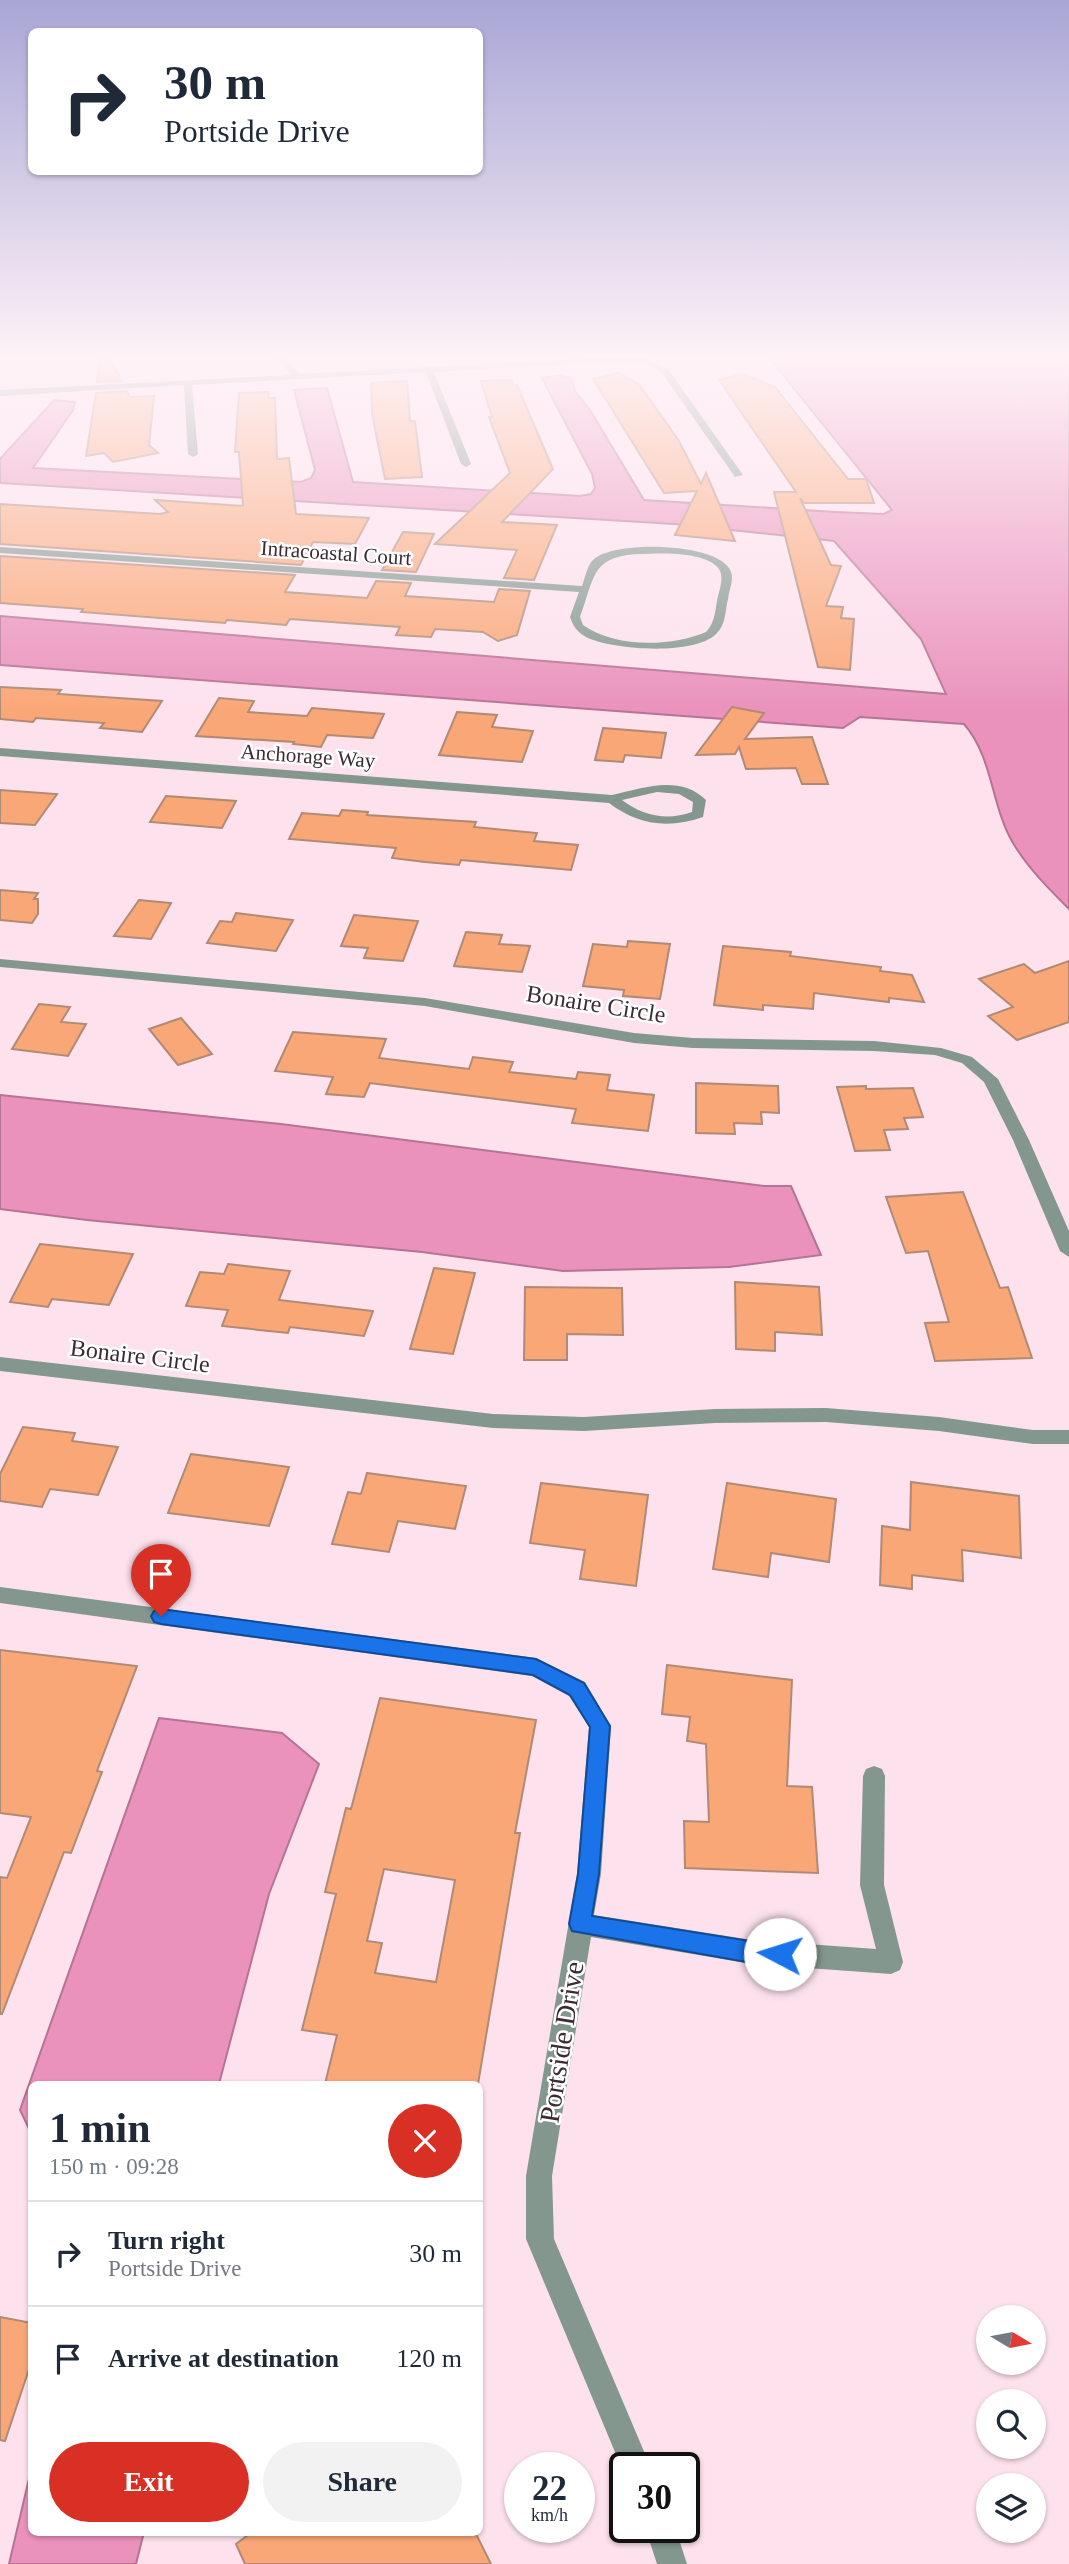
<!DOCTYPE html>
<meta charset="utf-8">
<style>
body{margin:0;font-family:"Times New Roman",serif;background:#f2f2f3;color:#1f2937;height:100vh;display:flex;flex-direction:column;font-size:26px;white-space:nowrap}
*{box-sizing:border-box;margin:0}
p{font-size:23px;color:#747a83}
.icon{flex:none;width:38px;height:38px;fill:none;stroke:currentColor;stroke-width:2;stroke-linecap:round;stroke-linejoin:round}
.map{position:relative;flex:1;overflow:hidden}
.details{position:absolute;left:28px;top:2081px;width:455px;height:455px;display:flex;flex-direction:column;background:#fff;border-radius:10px;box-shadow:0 2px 5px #0004}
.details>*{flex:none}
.hud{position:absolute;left:28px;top:28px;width:455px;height:147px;border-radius:10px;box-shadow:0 2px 5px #0004;background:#fff;color:#1f2937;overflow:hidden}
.needle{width:46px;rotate:100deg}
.buttons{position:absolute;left:976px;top:2305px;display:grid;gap:14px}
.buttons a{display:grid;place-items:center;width:70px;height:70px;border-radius:50%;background:#fff;box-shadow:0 2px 5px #0004;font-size:35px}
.speed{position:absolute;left:504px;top:2452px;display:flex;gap:14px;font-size:35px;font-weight:700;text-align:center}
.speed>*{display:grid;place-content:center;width:91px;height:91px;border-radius:50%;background:#fff;box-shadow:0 2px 5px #0004;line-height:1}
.speed small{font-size:18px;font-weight:400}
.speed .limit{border:4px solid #111;border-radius:10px;background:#fff;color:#111}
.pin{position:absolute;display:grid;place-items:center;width:60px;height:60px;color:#fff;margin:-72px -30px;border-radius:50% 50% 50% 0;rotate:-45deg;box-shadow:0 0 7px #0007}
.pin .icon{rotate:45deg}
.me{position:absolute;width:77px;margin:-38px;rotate:275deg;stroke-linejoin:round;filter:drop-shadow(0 0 5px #0008)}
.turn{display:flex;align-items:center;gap:24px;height:147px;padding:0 21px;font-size:32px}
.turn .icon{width:91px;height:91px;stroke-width:2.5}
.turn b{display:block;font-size:49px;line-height:60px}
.round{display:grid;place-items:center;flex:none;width:74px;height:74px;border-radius:37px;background:#f2f2f3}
.head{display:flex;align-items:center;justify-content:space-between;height:119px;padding:0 21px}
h1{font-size:42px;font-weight:700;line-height:52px}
.cta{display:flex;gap:14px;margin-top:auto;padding:14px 21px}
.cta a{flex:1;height:80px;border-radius:42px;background:#d93025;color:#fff;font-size:28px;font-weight:700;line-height:80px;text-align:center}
.cta a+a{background:#f2f2f3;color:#1f2937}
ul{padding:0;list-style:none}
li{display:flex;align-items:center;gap:21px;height:105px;padding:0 21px;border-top:2px solid #e0e1e3}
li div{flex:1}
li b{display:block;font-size:26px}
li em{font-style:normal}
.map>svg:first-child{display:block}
.water{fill:#ea92bc;stroke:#b67393;stroke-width:2}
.building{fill:#faa777;stroke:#b08a74;stroke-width:2;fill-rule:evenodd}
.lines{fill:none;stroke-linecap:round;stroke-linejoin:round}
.minor{fill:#83978f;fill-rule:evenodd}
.route{fill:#1a73e8;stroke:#114b97;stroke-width:2}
.labels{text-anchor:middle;stroke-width:5;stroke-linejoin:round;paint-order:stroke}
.far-street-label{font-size:21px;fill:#3c2b33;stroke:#fff}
.street-label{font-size:24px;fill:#3c2b33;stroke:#fff}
.near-street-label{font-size:28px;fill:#3c2b33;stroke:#fff}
</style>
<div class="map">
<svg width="1069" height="2564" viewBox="0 0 1069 2564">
<rect width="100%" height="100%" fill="#fde2ee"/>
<!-- water -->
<g class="water">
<path d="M670,354H1069V909C1049,889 1028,868 1013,843C991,806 993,757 964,724L860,717L843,728L0,665V616L946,694L921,639L834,541L674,524L0,483V459L54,400L75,402L73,410L33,468L301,482L311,478L315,470L294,390L327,388L353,482L580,496L591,494L595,488L592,474L542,378L560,375L571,378L575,391L590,410L644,500L836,512L884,514L892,510L767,355L680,357Z"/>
<path d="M0,1095L281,1124L764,1186H791L821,1255L729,1267L563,1271L422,1252L87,1220L0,1209Z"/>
<path d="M159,1718L282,1733L319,1764L269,1894L219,2084H32L31,2133L20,2110Z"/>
<path d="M31,2470L32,2532H144L136,2564H9Z"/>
</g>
<!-- building -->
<g class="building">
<path d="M101,354H107L122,381L97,382Z"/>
<path d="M619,373L639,384L679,441L701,484L706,473L735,541L675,535L697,491L664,493L593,379Z"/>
<path d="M742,374L775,387L848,479H866L874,503H804L800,498L831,565L841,566L826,606L843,607L841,618L854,619L850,670L818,667L774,492H796L719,380Z"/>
<path d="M512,380L514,385H517L553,469L502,522L557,525L534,580L504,578L517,550L435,544L510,473L489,417H492L481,381Z"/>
<path d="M407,381L410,421H415L422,477L385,479L372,414L371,383Z"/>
<path d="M127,391L130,397L154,396L149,445L158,453L113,462L104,453L86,456L96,393Z"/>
<path d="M268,392L269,398H275L277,459L289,458L296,514L369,518L355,544L313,542L301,565L0,544V504L160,514L168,512L155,500L243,506L239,452H235L239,393Z"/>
<path d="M403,532L434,534L416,572L382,570Z"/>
<path d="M0,556L295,575L285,592L367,598L376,581L411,583L405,596L494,602L499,589L530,591L517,635L498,641L483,632L435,629L431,637L396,635L400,627L290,619L286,625L227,620L225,623L81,612L83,609L0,603Z"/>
<path d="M0,687L61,690L58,694L162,701L142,732L100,728L104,723L36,718L33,722L0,719Z"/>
<path d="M219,698L254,701L248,712L307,716L312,708L384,714L373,738L327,735L321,747L293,744L294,742L196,736Z"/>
<path d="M732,707L764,713L745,739L812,737L828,784H802L796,768L746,769L739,747L735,754L696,755Z"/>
<path d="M457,712L497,715L492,727L533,731L522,762L439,755Z"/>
<path d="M603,728L666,733L661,758L625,755L623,762L595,760Z"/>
<path d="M0,790L57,794L35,825L0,823Z"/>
<path d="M166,796L236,801L222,828L150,822Z"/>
<path d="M342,810L368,812L367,815L476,822L474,827L537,833L534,841L578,845L571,870L461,860L459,865L425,862L392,858L396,848L289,839L302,813L339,816Z"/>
<path d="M0,890L38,893L34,899H38V914L32,923L0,920Z"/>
<path d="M139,900L171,903L151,939L114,936Z"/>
<path d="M236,913L293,920L276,951L207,943L220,921L232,922Z"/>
<path d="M354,915L418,921L403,961L364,958L368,948L341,946Z"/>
<path d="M466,932L502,935L499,944L530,946L522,972L454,966Z"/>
<path d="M628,941L670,944L660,999L623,996L624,990L583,986L593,944L627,947Z"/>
<path d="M723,946L791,952L790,956L881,967L880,971L912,975L924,1002L889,998V1002L814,993L813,1009L763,1005V1010L714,1005Z"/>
<path d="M1069,961V1022L1017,1040L988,1016L1013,1007L979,979L1024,964L1035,973Z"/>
<path d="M39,1004L70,1007L61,1022L86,1024L68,1056L12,1049Z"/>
<path d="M181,1018L212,1054L178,1065L149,1029Z"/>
<path d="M293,1032L386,1039L379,1058L469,1069L473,1057L513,1062L509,1072L576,1079L578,1072L610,1075L607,1090L654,1095L648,1131L572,1123L576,1109L370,1083L364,1097L326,1094L333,1077L275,1071Z"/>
<path d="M696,1083L778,1086L779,1113L761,1112L762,1124L734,1123L735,1134L696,1133Z"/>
<path d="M866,1086V1089L913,1088L923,1117L904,1118L908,1129L884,1130L890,1150L855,1151L837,1087Z"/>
<path d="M963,1192L1000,1288L1008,1287L1032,1358L935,1361L925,1323L949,1322L928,1251L906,1253L886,1197Z"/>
<path d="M40,1244L133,1254L109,1305L52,1299L48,1307L10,1302Z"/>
<path d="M228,1264L290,1271L279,1300L373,1311L364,1336L290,1327L288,1333L222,1326L228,1310L186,1306L200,1272L224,1274Z"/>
<path d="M434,1268L475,1273L453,1354L410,1349Z"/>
<path d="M735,1282L819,1287L822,1335L775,1332V1351L736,1349Z"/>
<path d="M525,1287L622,1288L623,1335L567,1334V1360H524Z"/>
<path d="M23,1427L75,1433L72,1441L118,1447L98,1495L50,1489L42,1507L0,1501V1474Z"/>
<path d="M191,1454L289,1467L269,1526L168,1513Z"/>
<path d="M367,1473L466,1486L455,1529L398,1521L389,1552L332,1544L348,1492L361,1494Z"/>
<path d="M911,1482L1019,1496L1021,1558L962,1550L963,1581L912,1575V1589L880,1585L882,1526L910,1530Z"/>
<path d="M541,1483L648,1495L636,1586L580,1579L585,1550L530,1543Z"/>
<path d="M727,1483L836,1499L829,1562L771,1553L768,1577L713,1569Z"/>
<path d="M0,1650L137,1666L97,1771L102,1772L71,1853L64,1852L2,2014H0V1877L7,1878L31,1817L0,1813Z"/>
<path d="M667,1665L792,1680L787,1786L812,1787L818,1873L685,1868L684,1821L709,1822L706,1744L687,1741L690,1717L662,1714Z"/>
<path d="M380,1698L536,1720L515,1833H520L478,2084H325L337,2035L302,2030L336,1894L325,1892L346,1808L351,1809ZM384,1869L455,1880L436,1982L375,1973L382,1943L367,1941Z"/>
<path d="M0,2317L32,2323V2360L5,2441L0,2440Z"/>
<path d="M252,2532H475L491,2564H245L236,2544Z"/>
</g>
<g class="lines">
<!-- minor -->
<g class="minor">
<path d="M267,354C282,354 290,363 299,374L602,358L647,359L668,369L743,475L735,477L662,373L645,363L602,362L434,372L471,464L466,467L461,464L426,372L192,385L198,454L193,457L188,454L184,385L0,396V390L291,375L283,365Z"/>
<path d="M0,547L582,586C585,578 587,567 592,561C610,539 722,542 731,572C734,581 729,590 728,599C725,611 726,625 716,634C694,656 612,650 586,637C577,632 573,626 570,617L579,592L0,553ZM640,554C659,553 707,551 719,569C724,577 720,588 718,596C715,608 716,622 706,632C671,647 615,648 583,625L580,617C595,577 591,556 640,554Z"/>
<path d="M0,748L612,795C643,788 680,774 706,800L703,817C668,829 638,825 609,803L0,756ZM657,792L679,794L693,802L692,812C667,821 643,816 622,800Z"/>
<path d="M0,959L425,998L634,1033L693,1038L874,1041L941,1048L972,1057L998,1079L1029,1140L1069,1231V1257L1060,1251L1013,1140L984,1082L962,1063L935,1055L874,1051L693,1048L634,1043L425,1006L0,967Z"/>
<path d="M0,1357L493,1414L584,1417L715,1409L826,1408L939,1417L1033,1430H1069V1444H1033L939,1431L826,1422L715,1423L584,1431L493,1428L0,1371Z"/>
<path d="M0,1587L536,1658L585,1682L611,1726L601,1874L594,1915L752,1940L876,1949L860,1885L863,1776L866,1769L874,1766L882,1769L885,1776L884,1885L903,1962L900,1970L891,1974L752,1964L591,1937L552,2176L554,2239L651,2468H625V2476L526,2239V2176L577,1874L589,1727L569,1696L532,1676L0,1603Z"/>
<path d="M645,2527H675L687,2564H657Z"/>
</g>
</g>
<!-- sky -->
<linearGradient id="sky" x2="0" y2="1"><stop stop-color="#a9a6d6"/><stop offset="0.5" stop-color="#fef2f7"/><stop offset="1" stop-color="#fef2f7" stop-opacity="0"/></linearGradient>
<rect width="1069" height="713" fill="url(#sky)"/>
<!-- route -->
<path class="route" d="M161,1609L536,1659L584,1683L610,1726L599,1874L592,1916L788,1947L791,1954L788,1962L780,1965L752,1963L572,1931L569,1924L578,1874L590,1727L570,1695L533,1675L161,1624L154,1622L151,1616L154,1611Z"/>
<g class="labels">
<!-- far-street labels -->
<g class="far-street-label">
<text transform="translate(336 553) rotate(4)" y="7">Intracoastal Court</text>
<text transform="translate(308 756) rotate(4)" y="7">Anchorage Way</text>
</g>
<!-- street labels -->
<g class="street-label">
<text transform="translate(596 1004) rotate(9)" y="8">Bonaire Circle</text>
<text transform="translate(140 1356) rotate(7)" y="8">Bonaire Circle</text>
</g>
<!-- near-street labels -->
<g class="near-street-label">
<text transform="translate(561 2042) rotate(-81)" y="10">Portside Drive</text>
</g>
</g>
</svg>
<div class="buttons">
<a><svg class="needle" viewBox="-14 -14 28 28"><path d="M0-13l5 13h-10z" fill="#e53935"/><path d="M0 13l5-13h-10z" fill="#747a83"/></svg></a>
<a><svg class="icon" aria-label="search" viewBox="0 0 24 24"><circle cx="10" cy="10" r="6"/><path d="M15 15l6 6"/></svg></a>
<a><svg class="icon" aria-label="layers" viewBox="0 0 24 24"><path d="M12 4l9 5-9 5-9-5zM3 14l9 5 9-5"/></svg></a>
</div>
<div class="speed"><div>22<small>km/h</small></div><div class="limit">30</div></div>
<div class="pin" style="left:161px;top:1616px;background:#d93025"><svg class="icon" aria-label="arrive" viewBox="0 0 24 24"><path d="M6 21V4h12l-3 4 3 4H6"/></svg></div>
<svg class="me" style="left:780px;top:1954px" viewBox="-20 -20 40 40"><circle r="19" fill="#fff"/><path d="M0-13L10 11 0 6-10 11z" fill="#1a73e8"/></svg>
<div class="hud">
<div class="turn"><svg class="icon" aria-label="right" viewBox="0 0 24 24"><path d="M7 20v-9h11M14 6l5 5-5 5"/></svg><div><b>30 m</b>Portside Drive</div></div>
</div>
<section class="details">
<div class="head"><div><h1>1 min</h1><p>150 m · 09:28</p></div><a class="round" style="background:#d93025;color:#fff"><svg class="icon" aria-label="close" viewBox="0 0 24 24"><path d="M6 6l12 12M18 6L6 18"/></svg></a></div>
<ul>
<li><svg class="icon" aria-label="right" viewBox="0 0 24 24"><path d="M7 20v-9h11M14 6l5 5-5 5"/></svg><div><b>Turn right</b><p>Portside Drive</p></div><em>30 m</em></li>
<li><svg class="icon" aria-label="arrive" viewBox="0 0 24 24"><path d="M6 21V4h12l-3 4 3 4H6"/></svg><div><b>Arrive at destination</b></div><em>120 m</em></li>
</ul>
<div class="cta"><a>Exit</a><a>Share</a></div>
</section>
</div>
